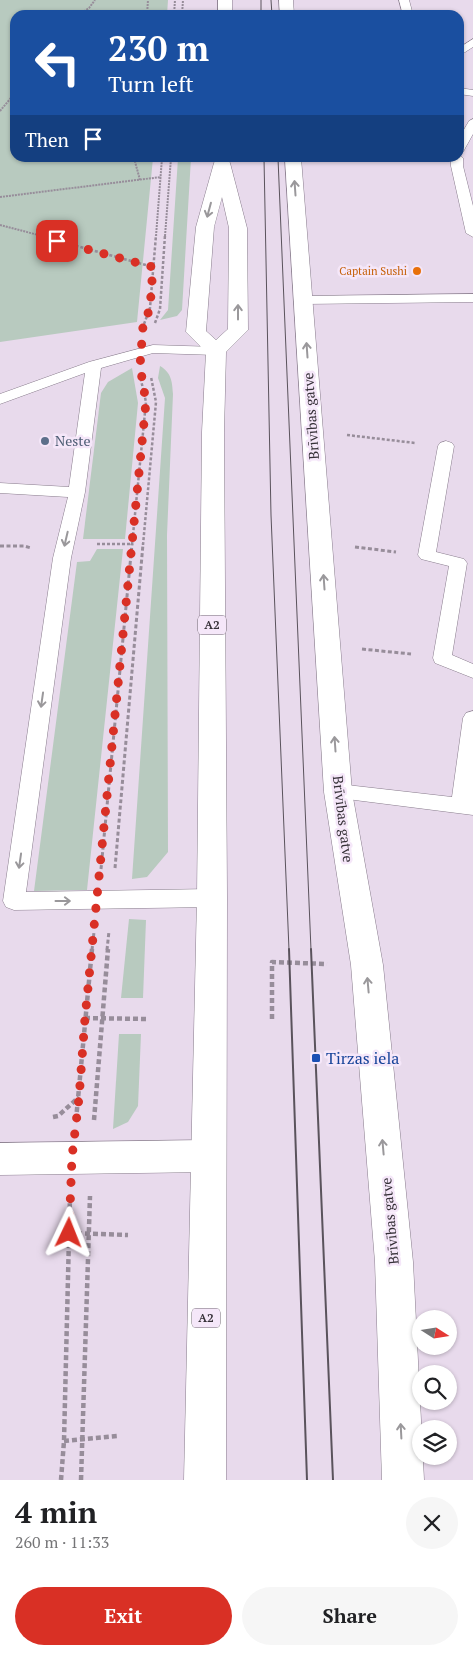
<!DOCTYPE html>
<meta charset="utf-8">
<style>
body{margin:0;font-family:"PT Serif",serif;background:#f6f6f6;color:#202124;height:100vh;display:flex;flex-direction:column;font-size:19px;white-space:nowrap}
*{box-sizing:border-box;margin:0}
p{font-size:16px;color:#757577}
.icon{flex:none;width:28px;height:28px;fill:none;stroke:currentColor;stroke-width:2;stroke-linecap:round;stroke-linejoin:round}
.map{position:relative;height:1480px;overflow:hidden}
.drawer{display:flex;flex-direction:column;background:#fff;flex:1}
.drawer>*{flex:none}
.guide{position:absolute;left:10px;top:10px;width:454px;height:152px;border-radius:15px;box-shadow:0 1px 4px #0004;background:#1a4fa0;color:#fff;overflow:hidden}
.needle{width:32px;rotate:102deg}
.controls{position:absolute;left:412px;top:1310px;display:grid;gap:10px}
.controls a{display:grid;place-items:center;width:45px;height:45px;border-radius:50%;background:#fff;box-shadow:0 1px 4px #0004;font-size:25px}
.pin{position:absolute;display:grid;place-items:center;width:42px;height:42px;color:#fff;margin:-21px;border-radius:10px;box-shadow:0 2px 8px #0006}
.me{position:absolute;width:55px;margin:-28px;rotate:2deg;stroke-linejoin:round;filter:drop-shadow(0 0 4px #0008)}
.turn{display:flex;align-items:center;gap:18px;height:105px;padding:0 15px;font-size:22px}
.turn .icon{width:65px;height:65px;stroke-width:2.5}
.turn b{display:block;font-size:35px;line-height:42px}
.then{display:flex;align-items:center;height:48px;padding:0 15px;background:#0003;gap:10px;font-size:19px}
.round{display:grid;place-items:center;flex:none;width:52px;height:52px;border-radius:26px;background:#f6f6f6}
.overview{display:flex;align-items:center;justify-content:space-between;height:85px;padding:0 15px}
h1{font-size:30px;font-weight:700;line-height:38px}
.cta{display:flex;gap:10px;margin-top:auto;padding:10px 15px}
.cta a{flex:1;height:58px;border-radius:30px;background:#d93025;color:#fff;font-size:20px;font-weight:700;line-height:58px;text-align:center}
.cta a+a{background:#f6f6f6;color:#202124}
.map>svg:first-child{display:block}
.green{fill:#b8cabf}
.lines{fill:none;stroke-linecap:round;stroke-linejoin:round}
.service-casing{stroke:#887c8c;stroke-width:1}
.minor-casing{stroke:#887c8c;stroke-width:1}
.trunk-casing{stroke:#887c8c;stroke-width:1}
.path-far3{stroke:#978d9a;stroke-width:2;stroke-dasharray:2 1;stroke-linecap:butt}
.path-far2{stroke:#978d9a;stroke-width:2.5;stroke-dasharray:3 2;stroke-linecap:butt}
.path-far1{stroke:#978d9a;stroke-width:3;stroke-dasharray:4 2.5;stroke-linecap:butt}
.path{stroke:#978d9a;stroke-width:4.5;stroke-dasharray:5 3;stroke-linecap:butt}
.service{fill:#fff;fill-rule:evenodd}
.minor{fill:#fff;fill-rule:evenodd}
.trunk{fill:#fff;fill-rule:evenodd}
.tram-far1{stroke:#5a535c;stroke-width:1}
.tram{stroke:#5a535c;stroke-width:2}
.oneway{stroke:#9a989b}
.route{stroke:#d93025;stroke-width:9;stroke-dasharray:0 16.2}
.food-dot{fill:#e8710a;stroke:#f5e7f9;stroke-width:2}
.service-dot{fill:#5c6f8a;stroke:#f5e7f9;stroke-width:2}
.transit-dot{fill:#1a4fb4;stroke:#f5e7f9;stroke-width:2}
.labels{text-anchor:middle;stroke-width:5;stroke-linejoin:round;paint-order:stroke}
.far-food-label{font-size:11px;fill:#c56008;stroke:#f5e7f9;text-anchor:end}
.shield{fill:#f5e7f9;stroke:#6f6771;stroke-width:1}
.shield-label{font-size:12px;font-weight:bold;fill:#353037}
.street-label{font-size:14px;fill:#353037;stroke:#f5e7f9}
.service-label{font-size:14px;fill:#4e5e75;stroke:#f5e7f9;text-anchor:start}
.near-transit-label{font-size:16px;fill:#164399;stroke:#f5e7f9;text-anchor:start}
</style>
<div class="map">
<svg width="473" height="1480" viewBox="0 0 473 1480">
<rect width="100%" height="100%" fill="#e8daec"/>
<!-- green -->
<g class="green">
<path d="M0,0H168L167,15H15V158H153L137,322L0,342Z"/>
<path d="M178,158H191L182,310L177,316L160,320L168,310Z"/>
<path d="M160,366C172,373 172,382 173,394L167,535L168,852L147,877L132,879L165,398L158,378Z"/>
<path d="M132,368L138,403L125,539H83L101,393L108,382Z"/>
<path d="M97,549H123L87,890L34,891L77,562L90,561Z"/>
<path d="M129,919L146,920L143,998H121Z"/>
<path d="M119,1034H141L138,1106L128,1122L113,1129Z"/>
</g>
<g class="lines">
<!-- service casing -->
<g class="service-casing">
<g id="service">
<path d="M399,0H409L413,15H403Z"/>
<path d="M473,39V47L459,56V48Z"/>
<path d="M459,88L473,90V96L459,94Z"/>
<path d="M473,119V134L463,152L459,153V138L469,121Z"/>
<path d="M459,155L463,158V166L473,206V237L466,233L451,166V158H459Z"/>
<path d="M473,294V302L303,304L298,303L296,300L298,297L303,296Z"/>
<path d="M153,345L216,347L221,348L223,351L221,354L216,355L153,353L101,368L85,492L71,558L26,892L212,889L220,892L223,898L220,904L212,907L14,910L6,907L3,901L53,558L68,497L0,493V483L69,487L85,373L0,404V394L89,362Z"/>
<path d="M446,441L452,443L454,446L436,552L464,559L467,563L452,655L473,664V678L435,663L433,658L449,566L421,559L418,555L438,446L440,443Z"/>
<path d="M473,711V815L331,797L328,792L331,787L338,784L452,797L463,718L466,713Z"/>
</g>
</g>
<!-- minor casing -->
<g class="minor-casing">
<g id="minor">
<path d="M279,0H293L294,15H280Z"/>
<path d="M285,158H301L352,792L383,965L413,1262L424,1480H382L375,1262L351,965L324,792Z"/>
<path d="M208,1140L220,1145L226,1156L220,1167L208,1172L0,1175V1143Z"/>
</g>
</g>
<!-- trunk casing -->
<g class="trunk-casing">
<g id="trunk">
<rect x="218" y="0" width="14" height="15"/>
<path d="M222,158L228,159L230,163L247,228L248,330L226,352L224,432L227,898L226,1480H184L197,898L202,432L206,352L186,332L196,227L214,163L216,159ZM222,197L229,228L228,329L216,340L206,331L214,227Z"/>
</g>
</g>
<!-- path-far3 -->
<g class="path-far3">
<path d="M79,15L89,8L95,0"/>
<path d="M147,15L148,0"/>
<path d="M174,15L175,0"/>
<path d="M182,15L183,0"/>
<path d="M0,111L15,93"/>
<path d="M134,158L140,180"/>
<path d="M0,197L161,177"/>
<path d="M0,225L42,236"/>
<path d="M156,236L162,158"/>
<path d="M165,236L171,158"/>
</g>
<!-- path-far2 -->
<g class="path-far2">
<path d="M37,235L153,267"/>
<path d="M155,323L160,309L165,235"/>
<path d="M144,324L150,308L156,235"/>
<path d="M347,435L415,443"/>
<path d="M97,544H131"/>
<path d="M132,545L146,402L141,380"/>
<path d="M143,545L156,402L151,377"/>
</g>
<!-- path-far1 -->
<g class="path-far1">
<path d="M0,546H24L31,548"/>
<path d="M355,547L396,552"/>
<path d="M362,649L411,654"/>
<path d="M115,868L143,544"/>
<path d="M101,869L132,544"/>
<path d="M92,950L94,932"/>
<path d="M107,950L109,931"/>
</g>
<!-- path -->
<g class="path">
<path d="M85,1018L147,1019"/>
<path d="M272,1019V962L327,964"/>
<path d="M53,1117L58,1116L79,1097"/>
<path d="M76,1120L92,949"/>
<path d="M94,1120L108,949"/>
<path d="M69,1233L128,1235"/>
<path d="M64,1441L118,1436"/>
<path d="M61,1480L64,1441L70,1196"/>
<path d="M81,1480L90,1196"/>
</g>
<!-- service -->
<use href="#service" class="service"/>
<!-- minor -->
<use href="#minor" class="minor"/>
<!-- trunk -->
<use href="#trunk" class="trunk"/>
<!-- tram-far1 -->
<g class="tram-far1">
<path d="M261,0V15"/>
<path d="M271,0L272,15"/>
<path d="M264,158L271,515L289,950"/>
<path d="M278,158L311,950"/>
</g>
<!-- tram -->
<g class="tram">
<path d="M289,949L307,1480"/>
<path d="M311,949L333,1480"/>
</g>
</g>
<!-- one-way arrows -->
<defs><path id="oneway-shaft" d="M-6 0H5M1.5-3L5.5 0L1.5 3" fill="none" stroke-width="1.6" stroke-linecap="round" stroke-linejoin="round" transform="scale(1.25)"/></defs>
<g class="oneway">
<use href="#oneway-shaft" transform="translate(295 188) rotate(-94)"/>
<use href="#oneway-shaft" transform="translate(209 210) rotate(105)"/>
<use href="#oneway-shaft" transform="translate(238 312) rotate(-90)"/>
<use href="#oneway-shaft" transform="translate(307 350) rotate(-94)"/>
<use href="#oneway-shaft" transform="translate(66 539) rotate(103)"/>
<use href="#oneway-shaft" transform="translate(324 582) rotate(-94)"/>
<use href="#oneway-shaft" transform="translate(42 700) rotate(98)"/>
<use href="#oneway-shaft" transform="translate(335 744) rotate(-94)"/>
<use href="#oneway-shaft" transform="translate(20 861) rotate(98)"/>
<use href="#oneway-shaft" transform="translate(63 901)"/>
<use href="#oneway-shaft" transform="translate(368 985) rotate(-95)"/>
<use href="#oneway-shaft" transform="translate(383 1147) rotate(-95)"/>
<use href="#oneway-shaft" transform="translate(401 1431) rotate(-93)"/>
</g>
<g class="lines">
<!-- route -->
<path class="route" d="M57,241L153,267L150,308L143,326L140,366L146,402L85,1018L79,1098L72,1157L69,1233"/>
</g>
<!-- markers -->
<circle class="food-dot" cx="417" cy="271" r="5"/>
<circle class="service-dot" cx="45" cy="441" r="5"/>
<rect class="transit-dot" x="311" y="1053" width="10" height="10" rx="2.5"/>
<g class="labels">
<!-- far-food labels -->
<g class="far-food-label">
<text x="407" y="275">Captain Sushi</text>
</g>
<!-- shield labels -->
<g class="shield">
<rect x="198" y="615.5" width="28" height="19" rx="4"/>
<rect x="192" y="1308.5" width="28" height="19" rx="4"/>
</g>
<g class="shield-label">
<text x="212" y="629">A2</text>
<text x="206" y="1322">A2</text>
</g>
<!-- street labels -->
<g class="street-label">
<text transform="translate(311 416) rotate(-94)" y="5">Brīvības gatve</text>
<text transform="translate(343 819) rotate(83)" y="5">Brīvības gatve</text>
<text transform="translate(390 1221) rotate(-95)" y="5">Brīvības gatve</text>
</g>
<!-- service labels -->
<g class="service-label">
<text x="55" y="446">Neste</text>
</g>
<!-- near-transit labels -->
<g class="near-transit-label">
<text x="326" y="1064">Tirzas iela</text>
</g>
</g>
</svg>
<div class="controls">
<a><svg class="needle" viewBox="-14 -14 28 28"><path d="M0-13l5 13h-10z" fill="#e53935"/><path d="M0 13l5-13h-10z" fill="#757577"/></svg></a>
<a><svg class="icon" aria-label="search" viewBox="0 0 24 24"><circle cx="10" cy="10" r="6"/><path d="M15 15l6 6"/></svg></a>
<a><svg class="icon" aria-label="layers" viewBox="0 0 24 24"><path d="M12 4l9 5-9 5-9-5zM3 14l9 5 9-5"/></svg></a>
</div>
<div class="pin" style="left:57px;top:241px;background:#d93025"><svg class="icon" aria-label="arrive" viewBox="0 0 24 24"><path d="M6 21V4h12l-3 4 3 4H6"/></svg></div>
<svg class="me" style="left:69px;top:1233px" viewBox="-20 -20 40 40"><path d="M0-17L14 15 0 8-14 15z" fill="#d93025" stroke="#fff" stroke-width="4"/></svg>
<div class="guide">
<div class="turn"><svg class="icon" aria-label="left" viewBox="0 0 24 24"><path d="M17 20v-9H6M10 6l-5 5 5 5"/></svg><div><b>230 m</b>Turn left</div></div>
<div class="then">Then<svg class="icon" aria-label="arrive" viewBox="0 0 24 24"><path d="M6 21V4h12l-3 4 3 4H6"/></svg></div>
</div>
</div>
<section class="drawer">
<div class="overview"><div><h1>4 min</h1><p>260 m · 11:33</p></div><a class="round"><svg class="icon" aria-label="close" viewBox="0 0 24 24"><path d="M6 6l12 12M18 6L6 18"/></svg></a></div>
<div class="cta"><a>Exit</a><a>Share</a></div>
</section>
